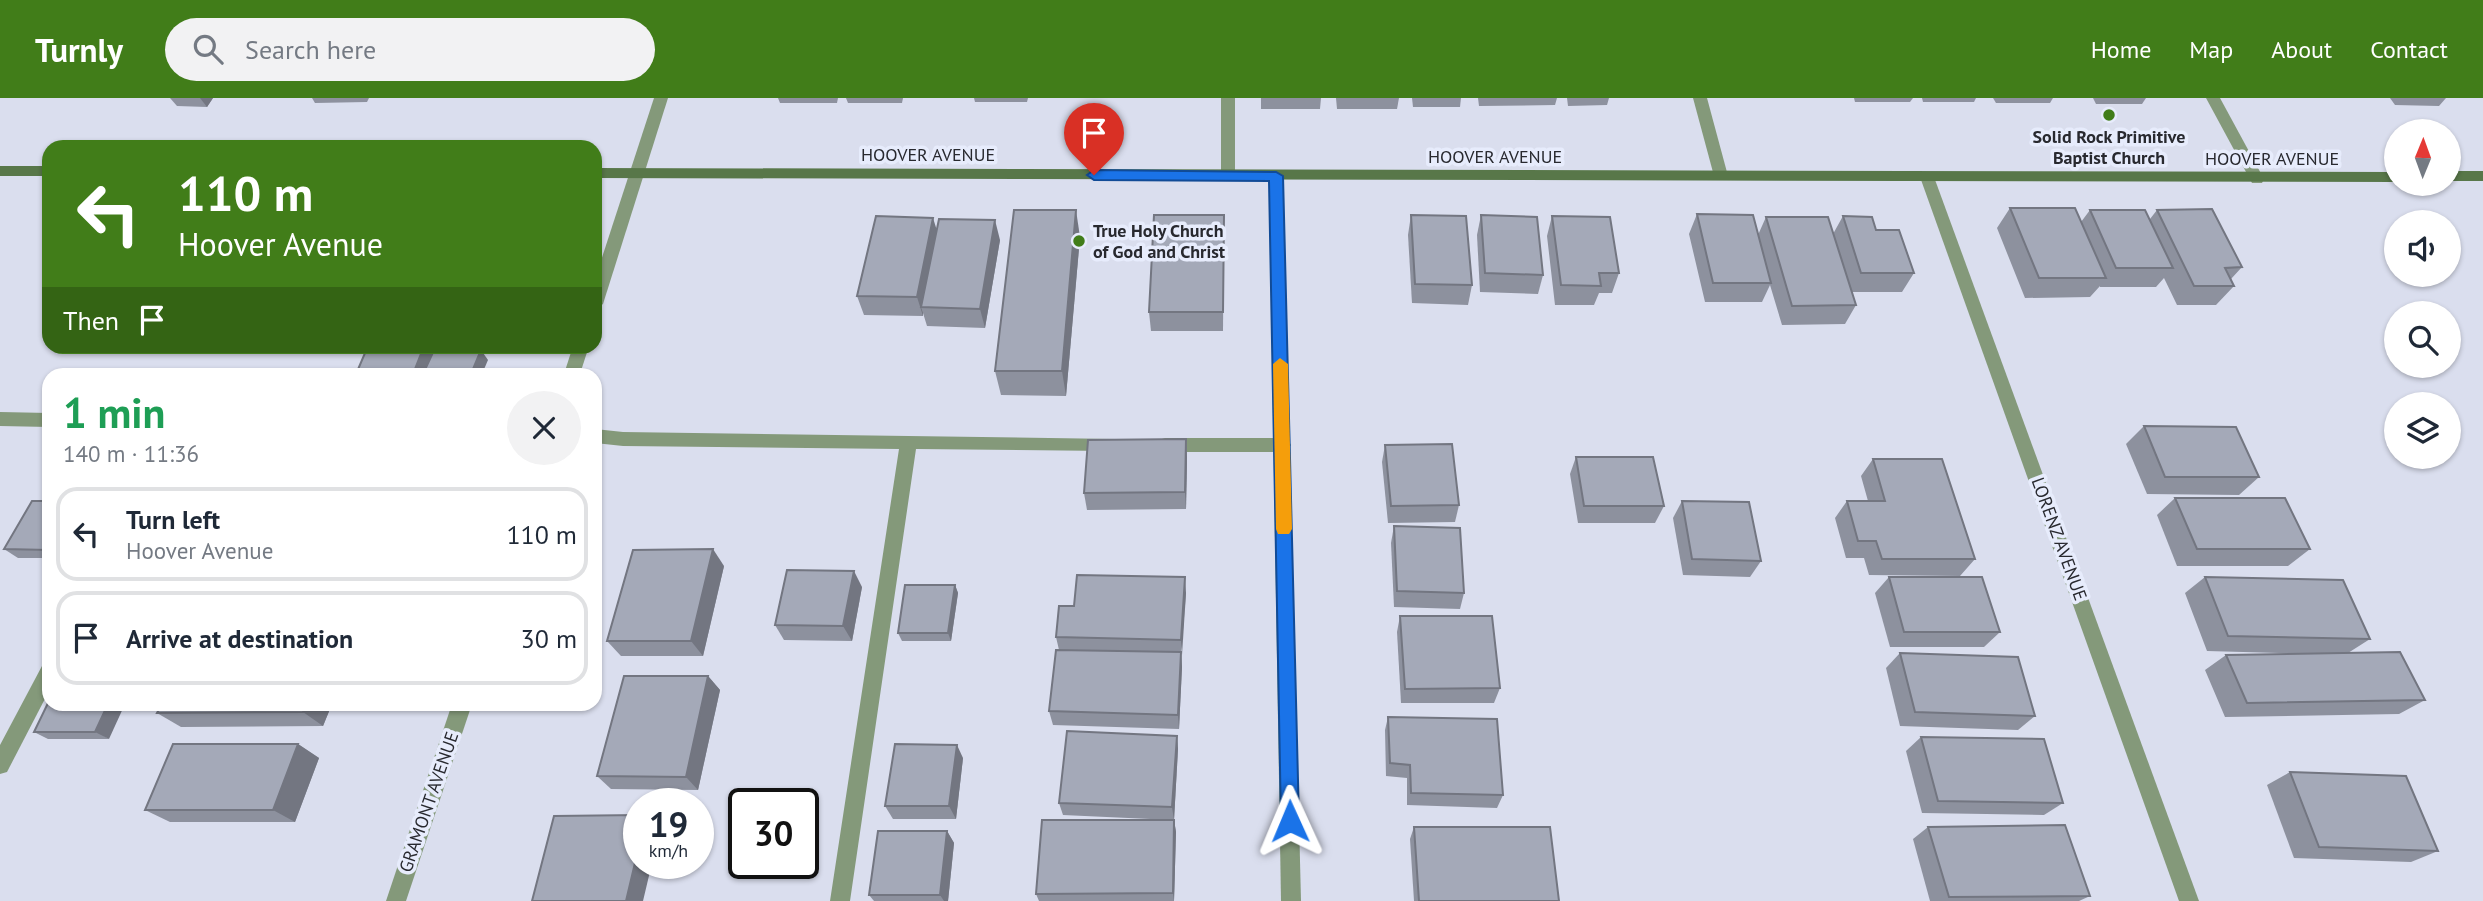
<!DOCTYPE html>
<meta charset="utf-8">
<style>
body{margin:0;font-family:"PT Sans",sans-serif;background:#f2f2f3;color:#1f2937;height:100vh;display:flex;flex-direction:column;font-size:26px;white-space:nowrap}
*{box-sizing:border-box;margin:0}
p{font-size:23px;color:#747a83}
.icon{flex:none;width:38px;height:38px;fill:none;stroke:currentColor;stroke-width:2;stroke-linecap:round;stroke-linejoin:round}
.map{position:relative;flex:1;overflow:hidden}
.sheet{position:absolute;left:42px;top:270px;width:560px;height:343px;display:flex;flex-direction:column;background:#fff;border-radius:21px;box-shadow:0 2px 5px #0004}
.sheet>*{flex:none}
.guide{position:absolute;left:42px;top:42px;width:560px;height:214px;border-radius:21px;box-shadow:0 2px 5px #0004;background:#417d19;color:#fff;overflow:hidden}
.needle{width:46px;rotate:1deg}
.controls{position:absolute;left:2384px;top:21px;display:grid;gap:14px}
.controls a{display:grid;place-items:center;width:77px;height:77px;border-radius:50%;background:#fff;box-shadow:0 2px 5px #0004;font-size:35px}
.speed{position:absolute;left:623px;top:690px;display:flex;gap:14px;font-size:35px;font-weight:700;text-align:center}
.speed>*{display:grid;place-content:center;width:91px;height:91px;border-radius:50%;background:#fff;box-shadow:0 2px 5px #0004;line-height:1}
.speed small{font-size:18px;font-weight:400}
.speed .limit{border:4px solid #111;border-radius:10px;background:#fff;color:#111}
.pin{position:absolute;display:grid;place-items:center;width:60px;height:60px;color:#fff;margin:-72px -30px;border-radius:50% 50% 50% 0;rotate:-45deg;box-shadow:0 0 7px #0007}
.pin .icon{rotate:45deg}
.me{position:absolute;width:77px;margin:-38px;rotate:359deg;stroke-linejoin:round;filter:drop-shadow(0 0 5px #0008)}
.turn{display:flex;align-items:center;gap:24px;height:147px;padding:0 21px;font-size:32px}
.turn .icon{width:91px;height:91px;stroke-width:2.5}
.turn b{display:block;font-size:49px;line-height:60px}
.then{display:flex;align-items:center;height:66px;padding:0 21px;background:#0003;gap:14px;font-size:26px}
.round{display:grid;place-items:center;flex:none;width:74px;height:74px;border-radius:37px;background:#f2f2f3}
.headline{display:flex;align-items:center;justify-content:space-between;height:119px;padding:0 21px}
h1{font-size:42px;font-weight:800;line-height:52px;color:#1e9e55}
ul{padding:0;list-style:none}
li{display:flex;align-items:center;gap:21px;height:94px;margin:0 14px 10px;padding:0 7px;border:4px solid #e0e1e3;border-radius:21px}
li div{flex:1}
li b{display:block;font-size:26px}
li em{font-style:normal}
header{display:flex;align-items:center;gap:42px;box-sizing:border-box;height:98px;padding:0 35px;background:#417d19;color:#fff}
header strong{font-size:33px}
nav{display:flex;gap:38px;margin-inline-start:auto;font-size:24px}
.search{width:490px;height:63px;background:#f2f2f3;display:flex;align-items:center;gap:18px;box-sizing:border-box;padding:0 24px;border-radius:38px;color:#747a83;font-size:26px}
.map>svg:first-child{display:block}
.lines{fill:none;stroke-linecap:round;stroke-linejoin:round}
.lane{fill:#84997a;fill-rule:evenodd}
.street{fill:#84997a;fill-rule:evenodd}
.secondary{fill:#587749;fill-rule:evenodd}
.wall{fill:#8d919e}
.shaded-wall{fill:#737681}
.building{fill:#a4a9b8;stroke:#737681;stroke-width:2}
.route{fill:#1a73e8;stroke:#114b97;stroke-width:2}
.slow{fill:#f59e0b}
.poi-dot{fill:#417d19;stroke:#e7ecfc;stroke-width:2.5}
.labels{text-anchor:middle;stroke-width:7;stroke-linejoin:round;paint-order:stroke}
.poi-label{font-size:18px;font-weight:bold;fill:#28292f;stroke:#e7ecfc}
.street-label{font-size:18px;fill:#28292f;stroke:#e7ecfc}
</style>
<header>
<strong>Turnly</strong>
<div class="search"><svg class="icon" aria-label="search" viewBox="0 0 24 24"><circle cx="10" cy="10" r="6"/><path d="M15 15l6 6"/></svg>Search here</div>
<nav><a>Home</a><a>Map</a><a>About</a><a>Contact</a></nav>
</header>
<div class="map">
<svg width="2483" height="803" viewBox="0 0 2483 803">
<rect width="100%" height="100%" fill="#dadeee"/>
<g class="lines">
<!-- lane -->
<g class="lane">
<path d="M0,314L49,315V329L0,328Z"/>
<path d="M595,331L623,334L1115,341L1118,346L1115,351L1109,353L916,351L850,803H830L899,351L623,348L595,345Z"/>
<path d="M1165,340H1282L1288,342L1291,347L1288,352L1282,354H1165L1159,352L1156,347L1159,342Z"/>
<path d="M49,565V593L7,674L0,676V647L42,568Z"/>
</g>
<!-- street -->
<g class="street">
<path d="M654,0H668L603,206L595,212V181Z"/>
<path d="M1221,0H1235V78L1228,83L1221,78Z"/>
<path d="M1693,0H1707L1728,78L1726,82H1716L1714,78Z"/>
<path d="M2206,0H2220L2264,81L2262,85H2252Z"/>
<path d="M1276,73L1283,78L1301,803H1281L1269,78Z"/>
<path d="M1927,74L1934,79L2199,803H2179L1920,79Z"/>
<path d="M573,248H589L580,276H564Z"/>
<path d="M452,606H472L406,803H386Z"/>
</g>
<!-- secondary -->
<g class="secondary">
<rect x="0" y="68" width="49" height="10"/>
<path d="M595,70L2396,74V84L595,80Z"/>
<rect x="2448" y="73" width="35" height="10"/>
</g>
</g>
<!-- wall -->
<g class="wall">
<path d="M170,0H213L207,9L177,8Z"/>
<path d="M312,0H369L367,4L315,5Z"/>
<path d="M778,0H838L837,5H780Z"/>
<path d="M846,0H903L902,5H848Z"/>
<path d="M974,0H1028L1027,4H975Z"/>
<path d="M1261,0H1321L1320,11H1261Z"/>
<path d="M1336,0H1399L1397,11H1337Z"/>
<path d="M1412,0H1461L1460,9H1413Z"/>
<path d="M1478,0H1557L1555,7L1479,8Z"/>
<path d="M1567,0H1609L1607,7L1568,8Z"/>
<path d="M1854,0H1913L1910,4H1855Z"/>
<path d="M1922,0H1976L1974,4H1923Z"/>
<path d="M1993,0H2053L2050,5H1996Z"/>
<path d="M2093,0H2146L2142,6H2096Z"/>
<path d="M2390,0H2446L2439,8L2395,7Z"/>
<path d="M2010,110L2081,124L2090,112L2150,121L2157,112L2242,169L2231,181L2234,188L2216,207H2177L2164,180L2156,189H2100V188L2090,199L2025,200L1997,130Z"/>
<path d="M1697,116L1758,137L1766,119L1833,136L1843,118L1876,132L1914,175L1902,194H1852L1856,207L1845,226L1782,227L1770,187L1762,204H1705L1689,136Z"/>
<path d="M1224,117L1223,233H1151L1149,214Z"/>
<path d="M1411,117L1472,187L1468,207L1412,205L1408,137Z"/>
<path d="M1481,117L1543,177L1538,196L1480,194L1477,137Z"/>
<path d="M1552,118L1619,175L1612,195H1599L1594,207H1555L1547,138Z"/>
<path d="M937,132L1000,142L985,230L927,228L923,215V218L864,217L857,198Z"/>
<path d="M1080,139L1066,298L1001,297L995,273Z"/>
<path d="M2144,328L2259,379L2239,397L2147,396L2126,346Z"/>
<path d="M1186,341L1187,359L1186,411L1087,412L1084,395Z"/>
<path d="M1385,347L1459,407L1455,424L1388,425L1382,364Z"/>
<path d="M1576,359L1664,408L1655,425H1578L1570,376Z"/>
<path d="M1873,361L1975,461L1960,478L1869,477L1864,460H1846L1835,420L1847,403H1868L1861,378Z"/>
<path d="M2175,400L2310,451L2288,468H2177L2157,417Z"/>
<path d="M49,403V460H18L4,451Z"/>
<path d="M1682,403L1761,463L1750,479L1683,477L1673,420Z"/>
<path d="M1394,428L1464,495L1460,511L1394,509L1391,445Z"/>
<path d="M724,468L703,558H621L607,543Z"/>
<path d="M1889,479L2000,534L1984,549H1890L1875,495Z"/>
<path d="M2205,479L2370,541L2348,555L2425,602L2399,616L2225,619L2205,572L2226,557L2312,556L2207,553L2185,495Z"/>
<path d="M955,487L958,495L951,543H902L898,535Z"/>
<path d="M862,489L852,543L784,542L775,527Z"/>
<path d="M1186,495L1181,557L1182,569L1179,631L1053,627L1049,613L1059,552L1056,539L1074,508Z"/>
<path d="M1400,518L1500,590L1494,605H1401L1397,534Z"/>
<path d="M1900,555L2035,618L2018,632L1900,628L1886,570Z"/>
<path d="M708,578L720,592L698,692L611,691L597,678Z"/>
<path d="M49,603L109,641H48L34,634Z"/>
<path d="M162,606H332L323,628L181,629L157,615Z"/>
<path d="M1388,619L1503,697L1497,710L1407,707V680L1386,678L1385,632Z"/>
<path d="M1177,638L1178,651L1174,722L1176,734L1174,803H1039L1036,796L1172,722L1063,717L1059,705Z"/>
<path d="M1921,639L2063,705L2044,717L1922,715L1906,653Z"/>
<path d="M298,646L319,660L295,724H170L145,712Z"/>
<path d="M963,660L956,721H893L885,708Z"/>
<path d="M2290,674L2438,753L2411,764L2294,760L2267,687Z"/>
<path d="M1414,729L1559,803H1414L1410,741Z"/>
<path d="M1928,729L2090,798L2079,803H1930L1913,741Z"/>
<path d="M947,733L954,745L948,803H874L869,797Z"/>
</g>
<!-- shaded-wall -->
<g class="shaded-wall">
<path d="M200,0H213L207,9Z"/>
<path d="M1076,112L1080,139L1066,298L1062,273Z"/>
<path d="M933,120L939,139L921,209L923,215V218L917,199Z"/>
<path d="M995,122L1000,142L985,230L980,211Z"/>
<path d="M424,248H436L425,276H413Z"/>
<path d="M481,252L488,262L482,276H471Z"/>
<path d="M1186,341L1187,359L1186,411L1185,394Z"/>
<path d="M713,451L724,468L703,558L691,543Z"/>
<path d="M854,473L862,489L852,543L843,528Z"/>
<path d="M1185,479L1186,495L1182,557L1181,542Z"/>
<path d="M955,487L958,495L951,543L948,535Z"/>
<path d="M1181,554L1182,569L1179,631L1178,617Z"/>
<path d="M708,578L720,592L698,692L686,679Z"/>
<path d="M108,606H125L109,641L95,634Z"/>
<path d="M306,606H332L323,628L303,614Z"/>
<path d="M1177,638L1178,651L1174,722L1172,709Z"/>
<path d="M298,646L319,660L295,724L273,712Z"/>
<path d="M957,647L963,660L956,721L949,708Z"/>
<path d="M1174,722L1176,734L1174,803L1173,795Z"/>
<path d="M947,733L954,745L948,803H944L940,797Z"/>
<path d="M639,748V765H652L643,803H626Z"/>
</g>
<!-- building -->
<g class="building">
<path d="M2010,110H2075L2106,180H2039Z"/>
<path d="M2212,111L2242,169L2225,170L2234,188H2194L2157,112Z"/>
<path d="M1014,112H1076L1062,273H995Z"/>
<path d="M2090,112H2145L2173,170H2116Z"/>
<path d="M1697,116L1753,117L1771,185H1713Z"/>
<path d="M1154,117H1224L1223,214H1149Z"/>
<path d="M1411,117L1466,118L1472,187L1415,186Z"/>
<path d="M1481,117L1537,119L1543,177L1485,175Z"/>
<path d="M876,118L933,120L917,199L857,198Z"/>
<path d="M1552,118L1610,119L1619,175H1599L1601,188L1561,187Z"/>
<path d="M1843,118L1872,119L1876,132H1899L1914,175H1861Z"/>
<path d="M1766,119H1828L1856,207L1792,208Z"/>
<path d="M939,121L995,122L980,211L921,209Z"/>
<path d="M368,248H424L413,276H356Z"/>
<path d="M435,250L481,252L471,276H423Z"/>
<path d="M2144,328L2236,329L2259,379H2165Z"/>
<path d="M1186,341L1185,394L1084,395L1088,342Z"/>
<path d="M1452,346L1459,407L1391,408L1385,347Z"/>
<path d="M1576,359H1653L1664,408H1584Z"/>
<path d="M1873,361H1942L1975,461H1882L1876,443H1858L1847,403H1885Z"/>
<path d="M2175,400H2285L2310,451H2197Z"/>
<path d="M32,403H49V452L4,451Z"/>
<path d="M1682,403L1749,404L1761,463L1692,461Z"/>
<path d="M1394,428L1460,430L1464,495L1397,493Z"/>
<path d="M713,451L691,543H607L633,452Z"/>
<path d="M787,472L854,473L843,528L775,527Z"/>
<path d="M1077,477L1185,479L1181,542L1056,539L1059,508H1074Z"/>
<path d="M1889,479H1982L2000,534H1904Z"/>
<path d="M2205,479L2343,482L2370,541L2228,538Z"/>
<path d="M905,487H955L948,535H898Z"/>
<path d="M1400,518H1492L1500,590L1405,591Z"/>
<path d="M1056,552L1181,554L1178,617L1049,613Z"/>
<path d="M2400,554L2425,602L2247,605L2226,557Z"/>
<path d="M1900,555L2018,559L2035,618L1915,614Z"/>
<path d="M624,578H708L686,679L597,678Z"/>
<path d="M49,603V606H108L95,634H34Z"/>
<path d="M162,606H306L303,614L157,615Z"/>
<path d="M1388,619L1497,621L1503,697L1411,695L1410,667L1390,665Z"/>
<path d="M1067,633L1177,638L1172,709L1059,705Z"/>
<path d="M1921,639L2044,641L2063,705L1938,703Z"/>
<path d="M173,646H298L273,712H145Z"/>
<path d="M895,646L957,647L949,708H885Z"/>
<path d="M2290,674L2406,678L2438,753L2319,749Z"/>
<path d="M639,717V748L626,803H532L554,718Z"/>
<path d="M1042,722H1174L1173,795L1036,796Z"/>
<path d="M2065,727L2090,798L1949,799L1928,729Z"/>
<path d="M1414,729H1550L1559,803H1419Z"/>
<path d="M878,733H947L940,797H869Z"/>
</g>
<!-- route -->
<path class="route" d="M1094,72L1276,74L1283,78L1299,723L1296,729L1290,732L1283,729L1281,723L1269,83L1094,82L1087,77Z"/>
<!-- slow -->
<path class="slow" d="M1280,260L1288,266L1292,431L1289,436H1278L1276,431L1273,266Z"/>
<!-- markers -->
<g class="poi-dot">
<circle cx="2109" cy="17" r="7"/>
<circle cx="1079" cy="143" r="7"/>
</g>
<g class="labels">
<!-- poi labels -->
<g class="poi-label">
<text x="2109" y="45">Solid Rock Primitive<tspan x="2109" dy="21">Baptist Church</tspan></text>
<text x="1093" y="139" text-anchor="start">True Holy Church<tspan x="1093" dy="21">of God and Christ</tspan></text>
</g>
<!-- street labels -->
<g class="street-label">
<text x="928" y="63">HOOVER AVENUE</text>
<text x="1495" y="65">HOOVER AVENUE</text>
<text x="2272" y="67">HOOVER AVENUE</text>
<text transform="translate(2059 441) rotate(70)" y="6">LORENZ AVENUE</text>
<text transform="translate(429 704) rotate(-71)" y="6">GRAMONT AVENUE</text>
</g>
</g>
</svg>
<div class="controls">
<a><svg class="needle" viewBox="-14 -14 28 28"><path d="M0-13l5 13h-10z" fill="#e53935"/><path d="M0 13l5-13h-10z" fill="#747a83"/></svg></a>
<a><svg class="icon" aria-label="sound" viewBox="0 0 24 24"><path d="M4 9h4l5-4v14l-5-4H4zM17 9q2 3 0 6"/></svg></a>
<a><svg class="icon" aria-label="search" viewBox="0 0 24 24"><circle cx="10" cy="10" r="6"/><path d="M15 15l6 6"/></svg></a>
<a><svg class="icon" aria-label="layers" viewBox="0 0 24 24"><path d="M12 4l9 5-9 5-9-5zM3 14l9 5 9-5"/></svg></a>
</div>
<div class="speed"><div>19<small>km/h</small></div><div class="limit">30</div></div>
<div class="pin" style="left:1094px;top:77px;background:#d93025"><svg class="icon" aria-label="arrive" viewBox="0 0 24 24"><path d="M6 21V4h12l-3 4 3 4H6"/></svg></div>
<svg class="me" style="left:1290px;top:723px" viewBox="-20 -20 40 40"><path d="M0-17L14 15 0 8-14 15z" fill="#1a73e8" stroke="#fff" stroke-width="4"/></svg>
<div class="guide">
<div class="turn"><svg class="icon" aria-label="left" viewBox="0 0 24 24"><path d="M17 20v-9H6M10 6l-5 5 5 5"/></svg><div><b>110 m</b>Hoover Avenue</div></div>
<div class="then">Then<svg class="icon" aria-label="arrive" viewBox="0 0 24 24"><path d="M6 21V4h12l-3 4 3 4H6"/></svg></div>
</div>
<section class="sheet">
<div class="headline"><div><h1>1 min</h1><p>140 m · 11:36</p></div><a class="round"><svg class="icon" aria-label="close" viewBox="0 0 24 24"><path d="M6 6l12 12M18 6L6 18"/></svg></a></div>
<ul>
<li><svg class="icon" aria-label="left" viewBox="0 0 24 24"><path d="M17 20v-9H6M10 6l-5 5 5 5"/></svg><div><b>Turn left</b><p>Hoover Avenue</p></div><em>110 m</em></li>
<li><svg class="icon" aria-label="arrive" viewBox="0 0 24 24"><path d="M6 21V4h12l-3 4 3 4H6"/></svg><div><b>Arrive at destination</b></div><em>30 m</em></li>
</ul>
</section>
</div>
